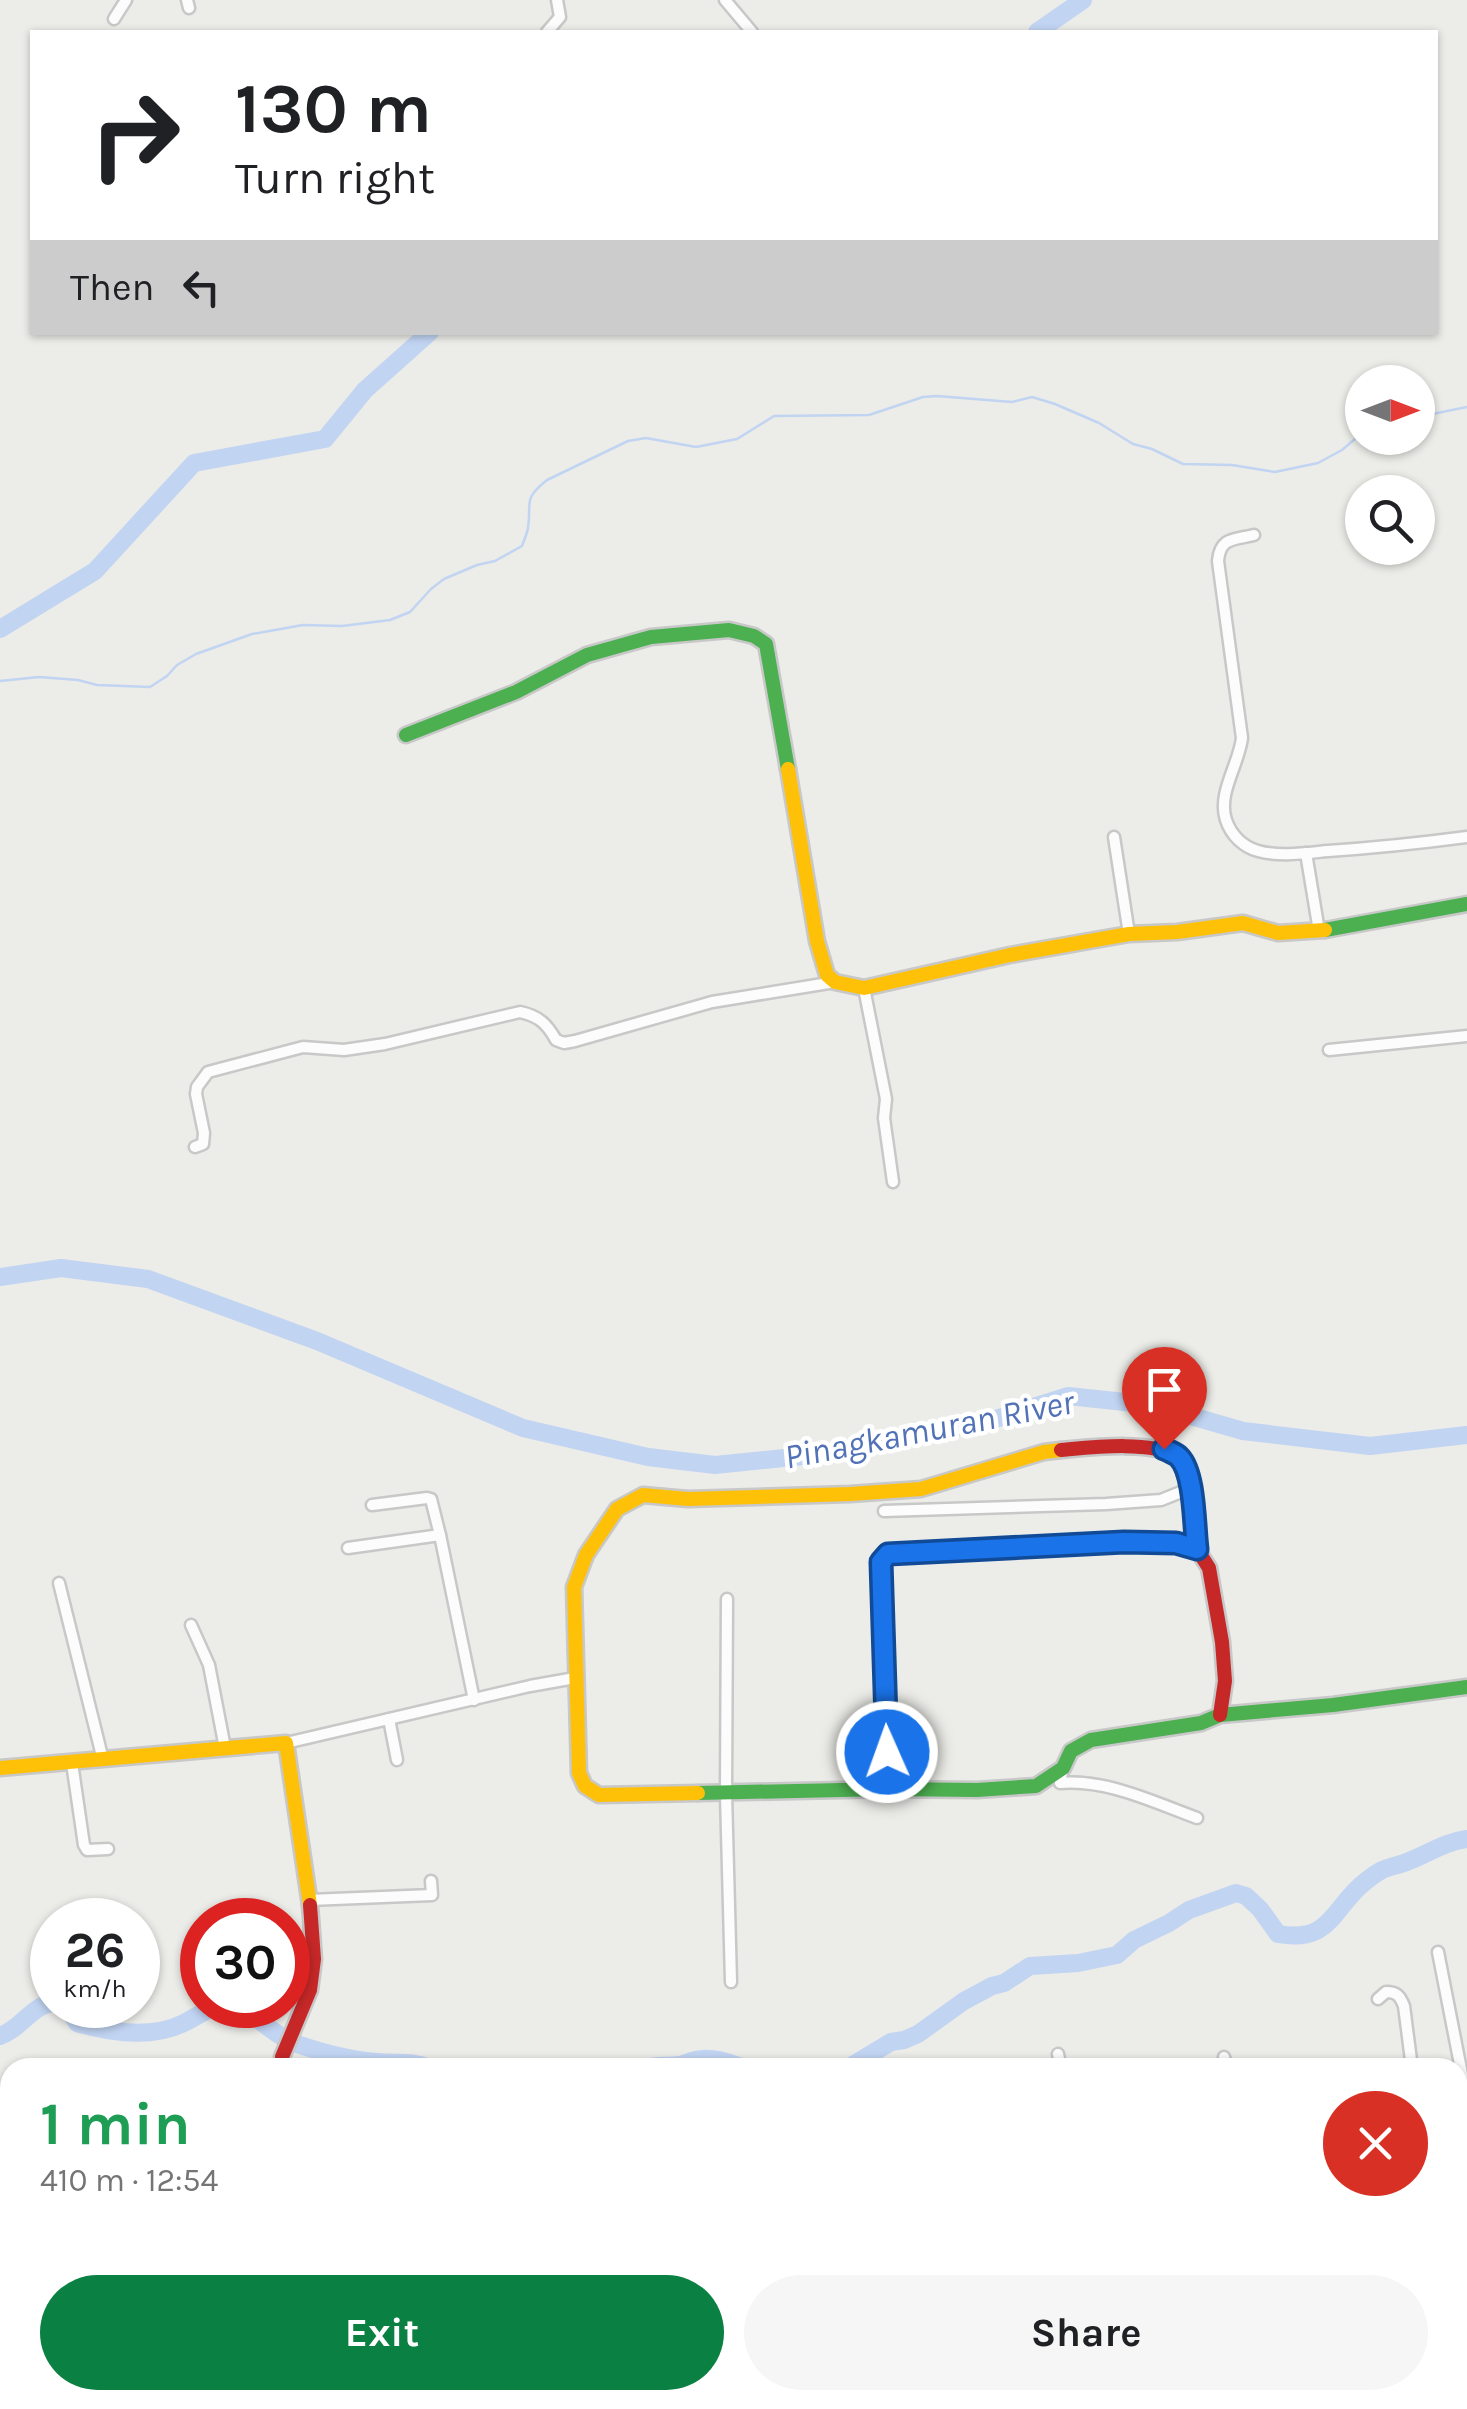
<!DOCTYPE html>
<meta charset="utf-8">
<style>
body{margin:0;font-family:Karla,sans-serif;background:#f6f6f6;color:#202124;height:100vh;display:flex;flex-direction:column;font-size:38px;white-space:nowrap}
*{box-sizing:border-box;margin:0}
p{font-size:32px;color:#757577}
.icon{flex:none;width:55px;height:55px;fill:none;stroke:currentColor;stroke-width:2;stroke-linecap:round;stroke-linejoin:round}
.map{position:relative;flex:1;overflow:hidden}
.side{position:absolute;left:0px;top:2058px;width:1468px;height:352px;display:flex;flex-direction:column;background:#fff;border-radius:30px 30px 0 0;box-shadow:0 2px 8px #0004}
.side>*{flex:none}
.guide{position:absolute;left:30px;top:30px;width:1408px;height:305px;border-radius:0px;box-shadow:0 2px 8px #0004;background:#fff;color:#202124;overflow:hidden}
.needle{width:65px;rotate:90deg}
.fabs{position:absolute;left:1345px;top:365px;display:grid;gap:20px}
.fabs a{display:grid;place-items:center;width:90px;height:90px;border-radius:50%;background:#fff;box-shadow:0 2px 8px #0004;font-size:50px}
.speed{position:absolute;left:30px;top:1898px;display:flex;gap:20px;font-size:50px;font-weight:700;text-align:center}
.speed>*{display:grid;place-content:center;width:130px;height:130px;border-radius:50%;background:#fff;box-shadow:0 2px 8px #0004;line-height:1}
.speed small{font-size:25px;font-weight:400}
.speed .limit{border:15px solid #d22;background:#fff;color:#111}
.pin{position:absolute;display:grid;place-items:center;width:85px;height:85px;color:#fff;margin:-102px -42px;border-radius:50% 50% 50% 0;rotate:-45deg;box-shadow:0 0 10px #0007}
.pin .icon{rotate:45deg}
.me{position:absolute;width:110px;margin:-55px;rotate:358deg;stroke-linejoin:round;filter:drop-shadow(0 0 8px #0008)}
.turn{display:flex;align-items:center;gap:35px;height:210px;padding:0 40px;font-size:45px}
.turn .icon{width:130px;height:130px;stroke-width:2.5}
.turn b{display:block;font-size:70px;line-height:85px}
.then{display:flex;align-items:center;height:95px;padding:0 40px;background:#0003;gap:20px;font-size:38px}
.round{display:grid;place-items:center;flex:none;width:105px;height:105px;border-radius:52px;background:#f6f6f6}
.summary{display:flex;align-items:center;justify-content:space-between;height:170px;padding:0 40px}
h1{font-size:60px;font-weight:700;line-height:75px;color:#1e9e55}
.cta{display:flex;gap:20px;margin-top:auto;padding:20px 40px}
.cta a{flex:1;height:115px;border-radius:60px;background:#0b8043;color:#fff;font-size:40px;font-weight:700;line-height:115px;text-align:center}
.cta a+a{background:#f6f6f6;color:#202124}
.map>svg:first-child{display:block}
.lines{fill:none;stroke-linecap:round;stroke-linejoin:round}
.stream{stroke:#c1d4f2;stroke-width:2.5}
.river{stroke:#c1d4f2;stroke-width:18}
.street-casing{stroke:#c8c8c8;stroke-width:15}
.fast-casing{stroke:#c8c8c9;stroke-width:19}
.slow-casing{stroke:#c8c8c9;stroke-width:19}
.jam-casing{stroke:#c8c8c9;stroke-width:19}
.street{stroke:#fcfcfc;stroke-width:10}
.fast{stroke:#4caf50;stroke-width:14}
.slow{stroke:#ffc107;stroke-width:14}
.jam{stroke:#c62828;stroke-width:14}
.route-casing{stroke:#114b97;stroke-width:25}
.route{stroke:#1a73e8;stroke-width:18}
.labels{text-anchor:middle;stroke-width:9;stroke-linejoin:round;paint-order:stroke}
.water-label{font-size:35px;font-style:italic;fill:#5272b8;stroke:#fff}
</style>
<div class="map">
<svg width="1467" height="2409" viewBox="0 0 1467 2409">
<rect width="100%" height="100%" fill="#ecece8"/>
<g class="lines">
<!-- stream -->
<g class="stream">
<path d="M1418,417L1467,407"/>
<path d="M0,681L39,677L78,680L97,685L150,687L167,676L177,665L196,654L252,634L303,625L342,626L390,620L410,612L431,589L444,579L477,565L495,561L522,546C524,540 527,534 528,528C532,502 522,500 547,480L628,441L646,438L696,447L737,439L774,416L869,415L923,397L937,396L1012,402L1032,397L1055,404L1099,423L1133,444L1152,449L1183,464L1232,465L1275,472L1318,463L1342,450L1362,433"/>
</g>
<!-- river -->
<g class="river">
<path d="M1037,32L1083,0"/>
<path d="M0,629L95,571L194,463L325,439L365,390L430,332"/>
<path d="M0,1277L61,1268L148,1279L317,1341L523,1428L648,1457L715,1465L813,1455L989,1421L1068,1396L1153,1405L1243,1431L1370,1446L1467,1435"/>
<path d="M62,2005L67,2007L77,2023C111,2033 151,2039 184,2023C204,2013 208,2005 234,2008C252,2009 273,2036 294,2043C320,2052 348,2060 377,2062C396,2064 411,2060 430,2068"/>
<path d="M0,2036C22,2028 31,2006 52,2003"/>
<path d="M647,2068C658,2064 668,2067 680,2065C685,2064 690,2061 695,2060C712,2056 728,2062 744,2068"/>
<path d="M848,2068L891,2042L904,2040L918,2034L964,2001L992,1986L1004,1983L1030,1966L1078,1963L1117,1955L1134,1940L1169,1923L1189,1910L1236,1893L1246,1896L1260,1909L1278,1934C1332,1944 1332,1907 1366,1881C1381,1869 1383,1869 1401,1864C1424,1857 1442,1842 1467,1839"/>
</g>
<!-- street casing -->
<g class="street-casing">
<g id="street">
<path d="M187,0L189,8"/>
<path d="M725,0L752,32"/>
<path d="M114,19L126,0"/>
<path d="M547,32L560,17L557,0"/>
<path d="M1254,535C1234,540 1220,537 1218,561L1242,738C1239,764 1217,794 1226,820C1231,835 1243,847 1258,851C1279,857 1306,853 1328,851C1374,848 1421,843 1467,837"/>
<path d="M1114,837L1129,934"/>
<path d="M1306,853L1319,931"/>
<path d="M864,988L886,1099L884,1118L893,1182"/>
<path d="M1329,1050L1467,1036"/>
<path d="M195,1147L203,1144L204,1133L196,1094L197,1087L208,1072L303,1047L344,1050L385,1044L520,1012C539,1016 547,1024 556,1040L564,1043L575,1041L712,1002L835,982"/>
<path d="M372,1505L427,1498L431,1499L440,1535L474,1700"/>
<path d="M884,1511L1106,1504L1161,1500L1191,1488"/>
<path d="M348,1548L440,1535"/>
<path d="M59,1583L103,1760"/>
<path d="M727,1599L726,1794L731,1982"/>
<path d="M191,1625L209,1665L225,1748"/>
<path d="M389,1719L397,1760"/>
<path d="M286,1743L530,1686L575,1678"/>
<path d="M72,1763L84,1845L87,1850L108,1849"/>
<path d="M1063,1768L1060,1783C1107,1779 1153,1802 1197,1818"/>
<path d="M888,1789L881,1562L887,1554L1125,1542L1176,1543L1197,1549"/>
<path d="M309,1900L432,1895L431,1881"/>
<path d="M1438,1952L1467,2100"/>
<path d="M1378,1999L1386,1992C1397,1992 1400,1996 1404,2006L1412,2068"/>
<path d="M1058,2054L1061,2068"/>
<path d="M1224,2057L1227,2068"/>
<path d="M1458,2214L1467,2226"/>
<path d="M209,2400L211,2409"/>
<path d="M259,2400L261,2409"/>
<path d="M603,2400L606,2409"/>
<path d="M1006,2400L1007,2409"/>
<path d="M24,2409L31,2401L38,2400"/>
<path d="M1416,2409L1419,2400"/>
</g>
</g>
<!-- fast casing -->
<g class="fast-casing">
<g id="fast">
<path d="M406,735L516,692L587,655L651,637L729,630L754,636L766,644L788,769"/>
<path d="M1325,930L1467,904"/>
<path d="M698,1793L888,1789L977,1790L1036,1786L1063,1768L1071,1751L1091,1740L1201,1723L1220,1715L1333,1705L1467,1687"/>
<path d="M1458,2130L1467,2131"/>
</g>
</g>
<!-- slow casing -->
<g class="slow-casing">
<g id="slow">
<path d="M788,769L817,941L827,975L835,982L864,988L1010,955L1129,934L1177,932L1243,923L1278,933L1325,930"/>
<path d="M0,1768L286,1743L310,1905"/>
<path d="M698,1793L599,1795L585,1786L579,1773L574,1587L586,1555L617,1509L643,1495L688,1499L850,1494L921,1489L1044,1452L1061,1450"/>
</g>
</g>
<!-- jam casing -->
<g class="jam-casing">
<g id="jam">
<path d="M1061,1450C1095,1447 1146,1441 1178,1455L1191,1488L1197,1549L1209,1568L1222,1642L1225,1681L1220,1715"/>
<path d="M282,2068V2057L310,1990L314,1959L310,1905"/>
</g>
</g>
<!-- street -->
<use href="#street" class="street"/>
<!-- fast -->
<use href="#fast" class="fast"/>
<!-- slow -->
<use href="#slow" class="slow"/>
<!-- jam -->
<use href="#jam" class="jam"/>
</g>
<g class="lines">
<!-- route casing -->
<g class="route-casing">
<path id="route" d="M887,1752L881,1562L888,1554L1124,1542L1176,1543L1197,1549C1194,1526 1195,1473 1179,1457C1176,1454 1167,1450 1164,1449"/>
</g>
<!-- route -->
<use href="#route" class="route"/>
</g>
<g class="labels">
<!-- water labels -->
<g class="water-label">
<text transform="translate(929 1429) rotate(-11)" y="12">Pinagkamuran River</text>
</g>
</g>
</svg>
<div class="fabs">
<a><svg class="needle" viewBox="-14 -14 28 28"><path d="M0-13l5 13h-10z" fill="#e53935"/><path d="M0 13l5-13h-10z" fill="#757577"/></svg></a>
<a><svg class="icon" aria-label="search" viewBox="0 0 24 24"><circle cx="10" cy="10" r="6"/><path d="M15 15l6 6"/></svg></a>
</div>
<div class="speed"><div>26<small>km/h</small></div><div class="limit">30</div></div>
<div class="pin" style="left:1164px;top:1449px;background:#d93025"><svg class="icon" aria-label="arrive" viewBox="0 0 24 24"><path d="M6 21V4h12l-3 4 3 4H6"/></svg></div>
<svg class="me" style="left:887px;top:1752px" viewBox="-20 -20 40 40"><circle r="17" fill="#1a73e8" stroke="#fff" stroke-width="3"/><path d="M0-11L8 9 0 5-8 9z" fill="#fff"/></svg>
<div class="guide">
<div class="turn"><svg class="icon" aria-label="right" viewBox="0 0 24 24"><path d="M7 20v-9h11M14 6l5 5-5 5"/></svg><div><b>130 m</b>Turn right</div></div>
<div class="then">Then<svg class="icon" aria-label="left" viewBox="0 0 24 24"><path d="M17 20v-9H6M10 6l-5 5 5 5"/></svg></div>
</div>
<section class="side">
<div class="summary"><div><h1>1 min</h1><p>410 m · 12:54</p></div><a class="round" style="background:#d93025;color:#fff"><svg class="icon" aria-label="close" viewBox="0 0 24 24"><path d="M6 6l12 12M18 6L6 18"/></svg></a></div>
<div class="cta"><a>Exit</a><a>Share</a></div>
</section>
</div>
